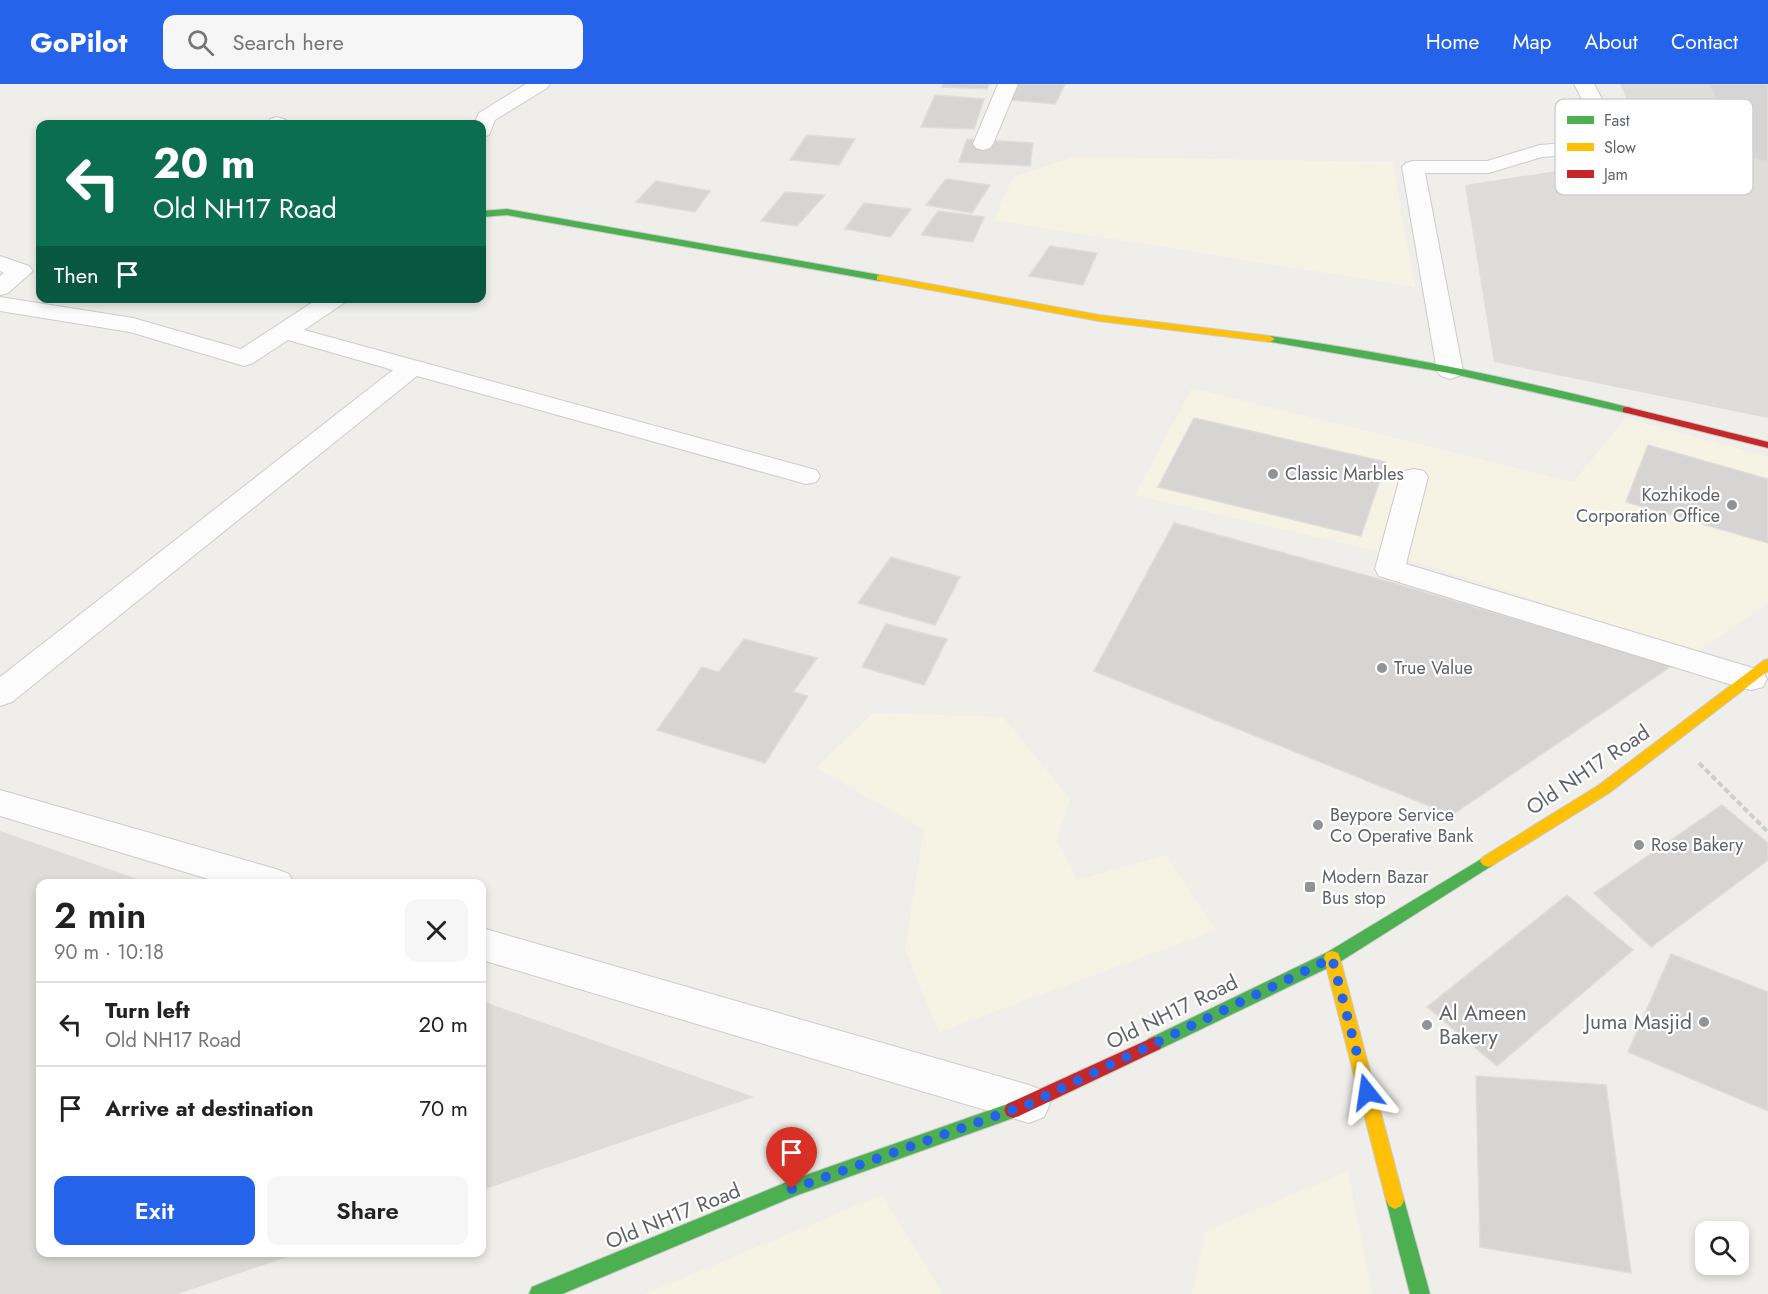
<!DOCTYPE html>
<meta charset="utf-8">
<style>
body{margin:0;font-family:Jost,sans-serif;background:#f6f6f6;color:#222;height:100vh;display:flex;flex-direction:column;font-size:22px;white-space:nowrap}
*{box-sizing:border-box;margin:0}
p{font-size:20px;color:#767676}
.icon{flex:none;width:33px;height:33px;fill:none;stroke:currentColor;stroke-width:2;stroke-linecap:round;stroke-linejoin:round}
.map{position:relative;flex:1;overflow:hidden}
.side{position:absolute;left:36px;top:795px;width:450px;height:378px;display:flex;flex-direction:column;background:#fff;border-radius:12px;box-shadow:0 3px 9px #0003}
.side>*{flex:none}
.banner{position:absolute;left:36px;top:36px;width:450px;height:183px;border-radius:12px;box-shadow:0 3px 9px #0003;background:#0b6e4f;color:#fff;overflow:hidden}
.fabs{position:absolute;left:1695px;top:1137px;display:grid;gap:12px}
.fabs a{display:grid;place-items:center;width:54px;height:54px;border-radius:12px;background:#fff;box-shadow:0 3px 9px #0003;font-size:30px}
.pin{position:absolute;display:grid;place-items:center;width:51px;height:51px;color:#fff;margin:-62px -26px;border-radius:50% 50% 50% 0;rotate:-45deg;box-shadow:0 0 6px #0007}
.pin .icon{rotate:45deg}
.me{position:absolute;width:66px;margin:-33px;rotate:345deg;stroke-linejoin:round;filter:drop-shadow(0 0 4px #0008)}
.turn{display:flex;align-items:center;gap:21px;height:126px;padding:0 18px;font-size:27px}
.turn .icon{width:78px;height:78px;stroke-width:2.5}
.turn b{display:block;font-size:42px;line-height:51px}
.then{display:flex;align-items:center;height:57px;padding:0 18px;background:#0003;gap:12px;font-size:22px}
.round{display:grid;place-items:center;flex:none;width:63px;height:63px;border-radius:12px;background:#f6f6f6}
.overview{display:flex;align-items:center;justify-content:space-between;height:102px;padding:0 18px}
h1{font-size:36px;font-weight:600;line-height:45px}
.primary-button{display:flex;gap:12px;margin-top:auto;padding:12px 18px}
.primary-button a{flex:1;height:69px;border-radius:12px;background:#2563eb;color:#fff;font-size:24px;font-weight:600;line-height:69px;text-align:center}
.primary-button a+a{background:#f6f6f6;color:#222}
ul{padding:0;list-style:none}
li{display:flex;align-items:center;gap:18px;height:84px;padding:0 18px;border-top:2px solid #e0e0e0}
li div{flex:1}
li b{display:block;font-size:22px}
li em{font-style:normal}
header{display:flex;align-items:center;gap:36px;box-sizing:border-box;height:84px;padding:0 30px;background:#2563eb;color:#fff}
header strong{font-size:28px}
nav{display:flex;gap:33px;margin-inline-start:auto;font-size:21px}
.search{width:420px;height:54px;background:#f6f6f6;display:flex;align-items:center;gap:15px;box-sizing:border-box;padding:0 21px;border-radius:12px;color:#767676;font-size:22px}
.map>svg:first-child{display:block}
.commercial{fill:#f7f3e4}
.industrial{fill:#dfddda}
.building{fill:#d6d5d3;stroke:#deddd9;stroke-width:1.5}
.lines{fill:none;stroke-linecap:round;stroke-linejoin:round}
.street-casing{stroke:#cbcccc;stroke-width:2}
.fast-casing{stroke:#cacacb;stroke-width:2}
.slow-casing{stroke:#cacacb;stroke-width:2}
.jam-casing{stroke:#cacacb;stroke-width:2}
.path{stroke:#cacfcc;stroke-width:4;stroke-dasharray:6 3;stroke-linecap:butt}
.street{fill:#fdfcfc;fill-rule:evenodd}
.fast{fill:#4caf50;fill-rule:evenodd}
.slow{fill:#ffc107;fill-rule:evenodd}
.jam{fill:#c62828;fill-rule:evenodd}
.route{stroke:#2563eb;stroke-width:10;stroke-dasharray:0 18}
.poi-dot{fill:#919496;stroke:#fff;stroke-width:2}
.labels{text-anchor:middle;stroke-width:4.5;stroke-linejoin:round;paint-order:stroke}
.poi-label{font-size:18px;fill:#5f6368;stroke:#fff;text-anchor:start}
.near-street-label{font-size:21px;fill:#5f6368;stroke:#fff}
.near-poi-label{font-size:21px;fill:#5f6368;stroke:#fff;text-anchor:start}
.key{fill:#fff;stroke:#cfd0d2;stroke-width:1.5}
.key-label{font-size:16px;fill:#5f6368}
</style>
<header>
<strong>GoPilot</strong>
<div class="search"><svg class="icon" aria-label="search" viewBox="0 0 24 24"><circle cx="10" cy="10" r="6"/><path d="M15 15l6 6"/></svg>Search here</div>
<nav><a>Home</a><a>Map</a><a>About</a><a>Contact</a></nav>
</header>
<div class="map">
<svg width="1768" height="1210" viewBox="0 0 1768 1210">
<rect width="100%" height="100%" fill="#efeeea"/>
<!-- commercial -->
<g class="commercial">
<path d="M1074,73L1392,78L1415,203L994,136L1013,93Z"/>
<path d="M1192,304L1573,398L1626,334L1768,373V519L1696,569L1403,473L1135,411Z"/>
<path d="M873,629L1003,633L1070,715L1057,757L1077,796L1166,771L1216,846L939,948L905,865L924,745L816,684Z"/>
<path d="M1348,1087L1372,1210H1192L1206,1147Z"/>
<path d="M882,1111L943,1210H645Z"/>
</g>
<!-- industrial -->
<g class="industrial">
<path d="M1620,0H1768V334L1494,278L1465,101L1653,72Z"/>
<path d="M0,747L149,799L40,800V1168L299,1169L178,1210H0Z"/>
<path d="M482,917L754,1013L482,1106Z"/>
</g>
<!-- building -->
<g class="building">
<path d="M943,0H989L987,5L942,3Z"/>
<path d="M1018,0H1065L1055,20L1010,16Z"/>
<path d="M1708,0H1768V78L1750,74Z"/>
<path d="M935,11L984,15L974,45L921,43Z"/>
<path d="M807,51L855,55L839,81L790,76Z"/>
<path d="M967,55L1033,59L1030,82L959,78Z"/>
<path d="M946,95L990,101L972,129L926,121Z"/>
<path d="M656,97L710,107L695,128L636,118Z"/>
<path d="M785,108L825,111L797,142L761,137Z"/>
<path d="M864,119L911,125L890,153L845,145Z"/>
<path d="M938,127L984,133L973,158L921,151Z"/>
<path d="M1050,162L1097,169L1083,201L1029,192Z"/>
<path d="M1194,334L1386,378L1361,452L1158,403Z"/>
<path d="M1648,361L1768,395V459L1626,418Z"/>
<path d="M1174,439L1390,498L1673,581L1452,731L1094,587Z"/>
<path d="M891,473L960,493L935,541L858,519Z"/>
<path d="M886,540L947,555L924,601L862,583Z"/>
<path d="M744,555L817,574L793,608L808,612L765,679L657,646L702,583L719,588Z"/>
<path d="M1722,721L1768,759V776L1651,863L1594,809Z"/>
<path d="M1567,811L1633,866L1497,982L1427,923Z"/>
<path d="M1671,870L1768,908V1027L1628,968Z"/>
<path d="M1476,992L1606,1001L1631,1189L1480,1163Z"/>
</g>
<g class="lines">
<!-- street casing -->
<g class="street-casing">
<g id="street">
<path d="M526,0H550L547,4L495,36L489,51L482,53V40H474L479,29Z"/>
<path d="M998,0H1018L993,60L990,64L983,66L976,64L973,60Z"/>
<path d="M1574,0H1594L1624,56L1621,60L1592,69L1542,73L1489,89H1425L1463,287L1459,292L1450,295L1441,292L1437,287L1402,83L1406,79L1413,77H1487L1540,61L1590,57L1602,53Z"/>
<path d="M277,33L286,36L289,40H268L270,35Z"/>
<path d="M0,172L29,182L33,187L8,209L0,211V192L4,189L0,187Z"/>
<path d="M0,213L133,234L241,265L319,214H348L344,219L304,246L816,386L820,392L816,398L806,400L417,292L12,618L0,622V593L393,286L288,256L253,279L244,282L130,248L0,227Z"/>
<path d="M1414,385L1424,387L1428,393L1406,480L1763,587L1767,595L1763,603L1751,606L1739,603L1379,492L1375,485L1400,393L1404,387Z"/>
<path d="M0,706L276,785L289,790L294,800H225L0,732Z"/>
<path d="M482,844L1029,1001L1044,1007L1050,1020L1044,1033L1029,1039L482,876Z"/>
</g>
</g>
<!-- fast casing -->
<g class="fast-casing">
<g id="fast">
<path d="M507,125L880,191L885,194L880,197L507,131L482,133V127Z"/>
<path d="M1270,252C1392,269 1512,294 1631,324L1632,326L1627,329L1449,289L1266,257V253Z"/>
<path d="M1488,771L1493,773L1496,777L1493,781L1338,879L1160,965L1154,967L1148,965L1146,960L1148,955L1326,869Z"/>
<path d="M1013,1018L1019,1020L1022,1026L1019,1032L795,1112L562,1210H529L532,1203L792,1096Z"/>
<path d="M1395,1107L1401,1110L1404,1116L1430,1210H1410L1386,1116L1389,1110Z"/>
</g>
</g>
<!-- slow casing -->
<g class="slow-casing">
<g id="slow">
<path d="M880,191L1099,231L1270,252L1275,255L1270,258L1099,237L877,196V192Z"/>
<path d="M1768,575V587L1609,709L1493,781L1488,783L1483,781L1480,777L1483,773L1599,701L1763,577Z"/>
<path d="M1332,867L1338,869L1340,874L1404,1116L1401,1122L1395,1125L1389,1122L1386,1116L1324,874L1326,869Z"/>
</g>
</g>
<!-- jam casing -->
<g class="jam-casing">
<g id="jam">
<path d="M1627,323L1768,358V364L1623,328V324Z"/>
<path d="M1154,953L1160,955L1162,960L1160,965L1019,1032L1013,1034L1007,1032L1004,1026L1007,1020Z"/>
</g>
</g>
<!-- path -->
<path class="path" d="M1699,679L1768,748"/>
<!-- street -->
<use href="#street" class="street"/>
<!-- fast -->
<use href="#fast" class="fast"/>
<!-- slow -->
<use href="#slow" class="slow"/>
<!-- jam -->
<use href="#jam" class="jam"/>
</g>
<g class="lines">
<!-- route -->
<path class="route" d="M792,1105L1029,1020L1332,874L1367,1008"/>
</g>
<!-- markers -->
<g class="poi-dot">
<circle cx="1273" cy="390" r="6"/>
<circle cx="1732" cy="421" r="6"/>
<circle cx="1382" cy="584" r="6"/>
<circle cx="1318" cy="741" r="6"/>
<circle cx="1639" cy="761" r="6"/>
<rect x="1304" y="797" width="12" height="12" rx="3"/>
<circle cx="1704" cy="938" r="6"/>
<circle cx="1427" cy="941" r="6"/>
</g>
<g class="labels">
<!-- poi labels -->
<g class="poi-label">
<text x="1285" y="396">Classic Marbles</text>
<text x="1720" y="417" text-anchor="end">Kozhikode<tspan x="1720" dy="21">Corporation Office</tspan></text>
<text x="1394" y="590">True Value</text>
<text x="1330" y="737">Beypore Service<tspan x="1330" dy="21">Co Operative Bank</tspan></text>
<text x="1651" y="767">Rose Bakery</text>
<text x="1322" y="799">Modern Bazar<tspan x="1322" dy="21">Bus stop</tspan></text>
</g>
<!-- near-street labels -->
<g class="near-street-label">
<text transform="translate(1588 686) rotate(-34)" y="7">Old NH17 Road</text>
<text transform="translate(1172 928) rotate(-26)" y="7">Old NH17 Road</text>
<text transform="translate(673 1132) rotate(-22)" y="7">Old NH17 Road</text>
</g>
<!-- near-poi labels -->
<g class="near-poi-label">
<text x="1439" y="936">Al Ameen<tspan x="1439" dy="24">Bakery</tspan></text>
<text x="1692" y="945" text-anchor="end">Juma Masjid</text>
</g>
</g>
<!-- legend -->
<rect x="1555" y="15" width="198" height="96" rx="9" class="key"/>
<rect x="1567" y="32" width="27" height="8" fill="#4caf50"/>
<rect x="1567" y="59" width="27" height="8" fill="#ffc107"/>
<rect x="1567" y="86" width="27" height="8" fill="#c62828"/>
<g class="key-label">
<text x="1604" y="42">Fast</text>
<text x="1604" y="69">Slow</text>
<text x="1604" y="96">Jam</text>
</g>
</svg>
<div class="fabs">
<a><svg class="icon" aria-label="search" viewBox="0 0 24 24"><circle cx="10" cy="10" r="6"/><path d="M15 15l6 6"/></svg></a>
</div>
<div class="pin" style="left:792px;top:1105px;background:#d93025"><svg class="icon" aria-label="arrive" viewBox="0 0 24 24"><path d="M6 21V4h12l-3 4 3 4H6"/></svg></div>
<svg class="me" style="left:1367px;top:1008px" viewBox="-20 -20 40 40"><path d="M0-17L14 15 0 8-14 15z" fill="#2563eb" stroke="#fff" stroke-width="4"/></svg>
<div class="banner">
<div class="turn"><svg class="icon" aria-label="left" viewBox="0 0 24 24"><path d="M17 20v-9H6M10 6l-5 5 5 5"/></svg><div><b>20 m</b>Old NH17 Road</div></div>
<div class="then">Then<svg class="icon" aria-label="arrive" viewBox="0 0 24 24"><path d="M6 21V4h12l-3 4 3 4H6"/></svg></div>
</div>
<section class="side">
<div class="overview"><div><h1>2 min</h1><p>90 m · 10:18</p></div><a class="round"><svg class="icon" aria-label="close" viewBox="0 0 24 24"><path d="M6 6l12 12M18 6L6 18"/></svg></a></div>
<ul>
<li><svg class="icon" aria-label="left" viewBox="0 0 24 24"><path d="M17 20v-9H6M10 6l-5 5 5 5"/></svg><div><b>Turn left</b><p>Old NH17 Road</p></div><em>20 m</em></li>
<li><svg class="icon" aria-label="arrive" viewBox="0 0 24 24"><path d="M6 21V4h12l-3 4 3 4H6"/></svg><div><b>Arrive at destination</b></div><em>70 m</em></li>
</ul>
<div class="primary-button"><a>Exit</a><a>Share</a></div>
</section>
</div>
